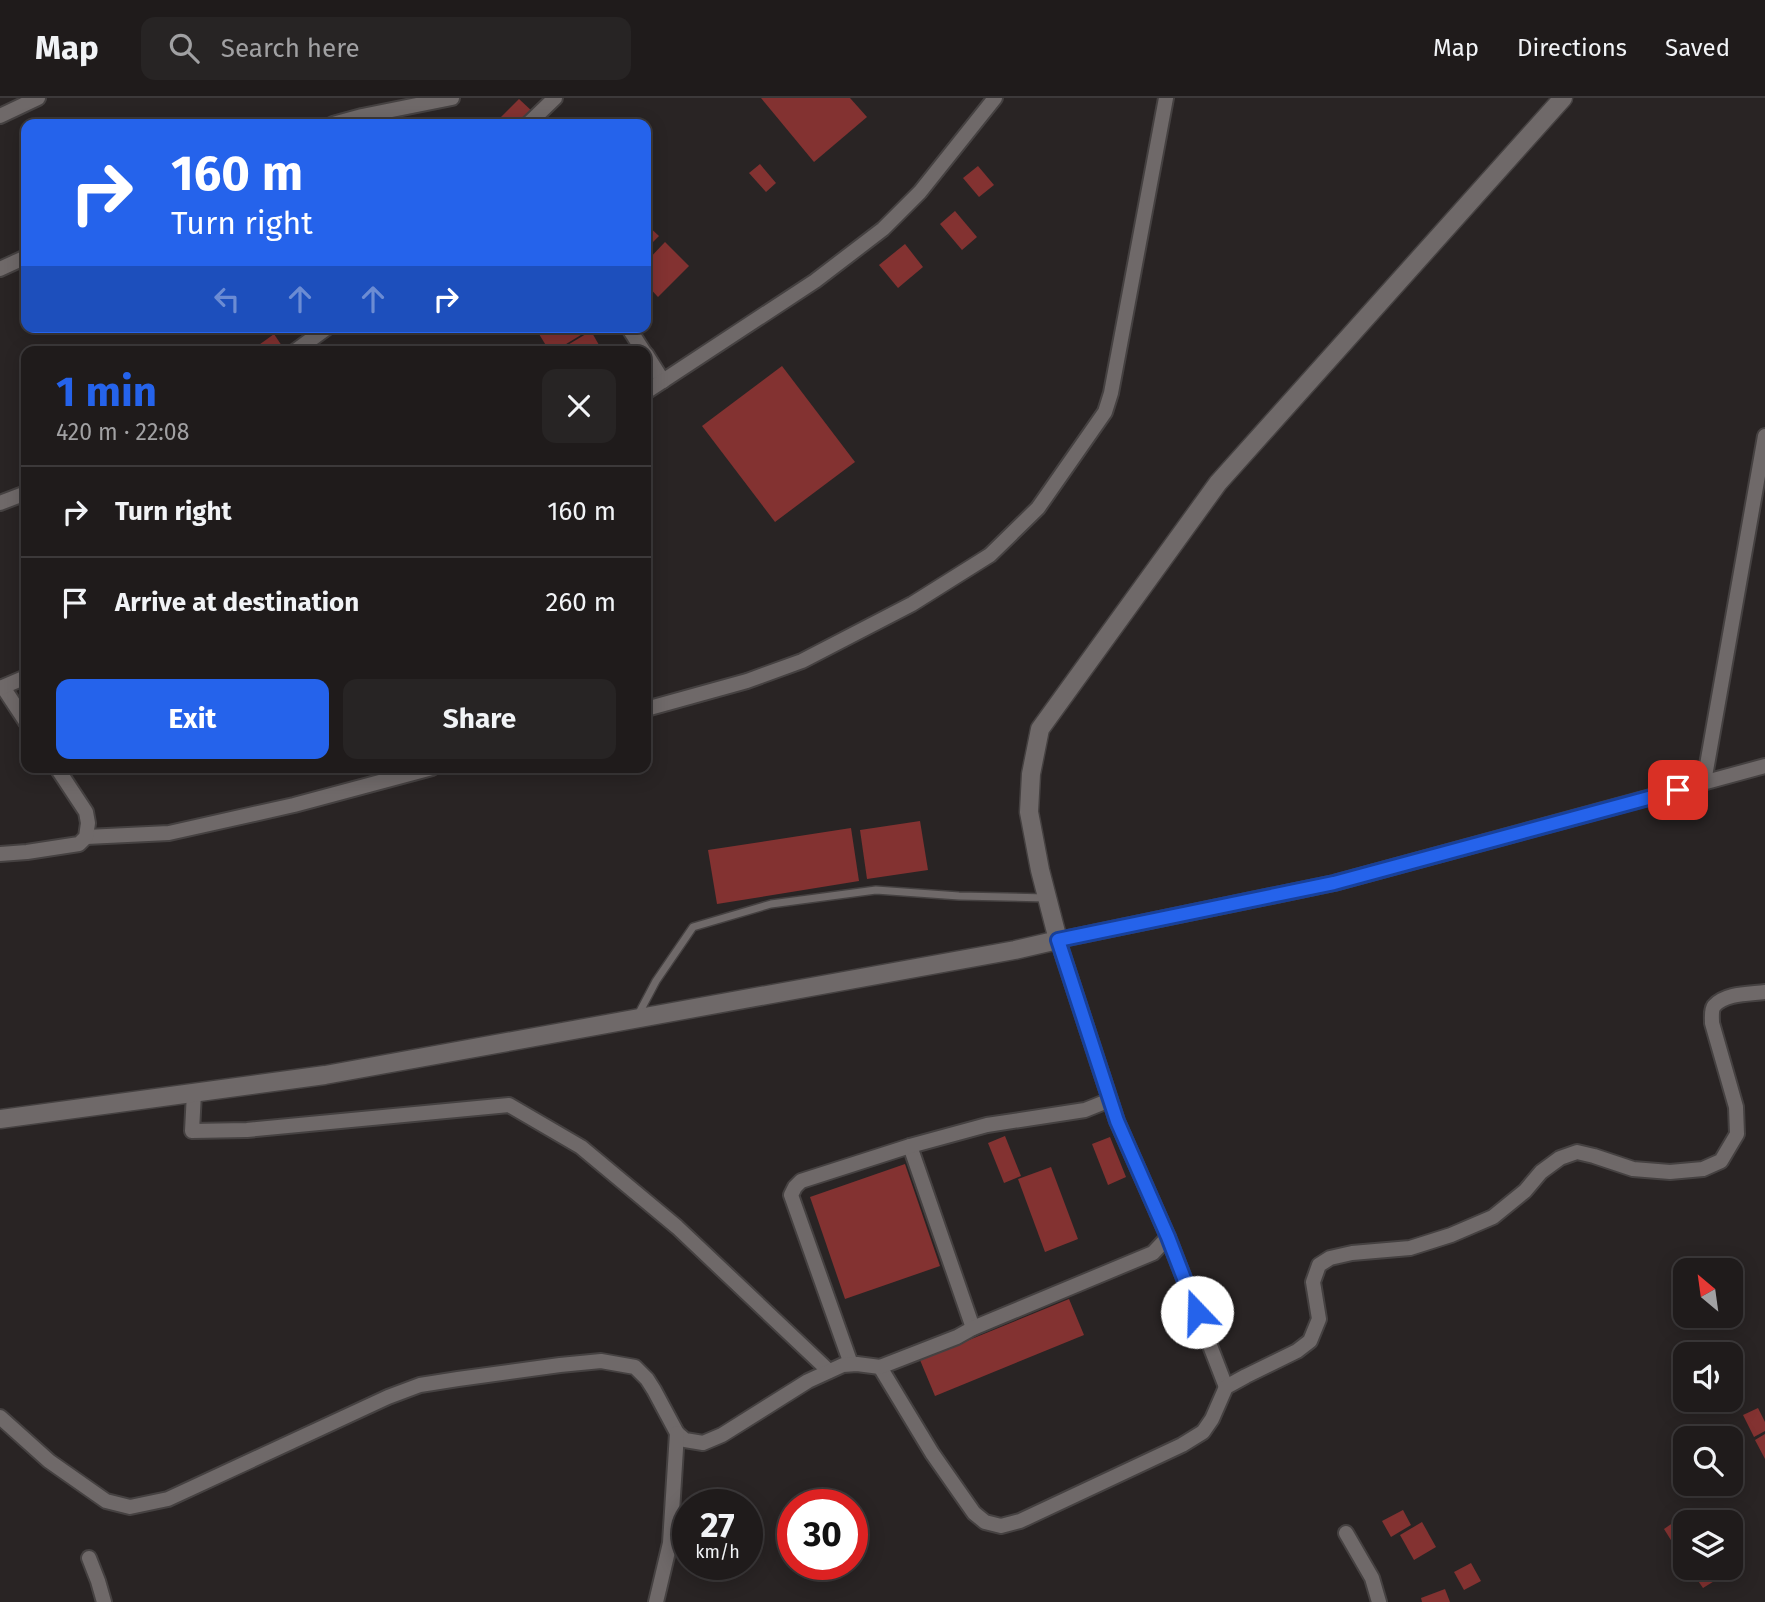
<!DOCTYPE html>
<meta charset="utf-8">
<style>
body{margin:0;font-family:"Fira Sans",sans-serif;background:#272424;color:#f1f3f6;height:100vh;display:flex;flex-direction:column;font-size:26px;white-space:nowrap}
*{box-sizing:border-box;margin:0}
p{font-size:23px;color:#a1a1a3}
.icon{flex:none;width:38px;height:38px;fill:none;stroke:currentColor;stroke-width:2;stroke-linecap:round;stroke-linejoin:round}
.map{position:relative;flex:1;overflow:hidden}
.side{position:absolute;left:21px;top:248px;width:630px;height:427px;display:flex;flex-direction:column;background:#1f1b1b;border-radius:14px;box-shadow:0 4px 18px #0003,0 0 0 2px #3c393a}
.side>*{flex:none}
.banner{position:absolute;left:21px;top:21px;width:630px;height:214px;border-radius:14px;box-shadow:0 4px 18px #0003,0 0 0 2px #3c393a;background:#2563eb;color:#fff;overflow:hidden}
.needle{width:46px;rotate:331deg}
.buttons{position:absolute;left:1673px;top:1160px;display:grid;gap:14px}
.buttons a{display:grid;place-items:center;width:70px;height:70px;border-radius:14px;background:#1f1b1b;box-shadow:0 4px 18px #0003,0 0 0 2px #3c393a;font-size:35px}
.speed{position:absolute;left:672px;top:1391px;display:flex;gap:14px;font-size:35px;font-weight:700;text-align:center}
.speed>*{display:grid;place-content:center;width:91px;height:91px;border-radius:50%;background:#1f1b1b;box-shadow:0 4px 18px #0003,0 0 0 2px #3c393a;line-height:1}
.speed small{font-size:18px;font-weight:400}
.speed .limit{border:10px solid #d22;background:#fff;color:#111}
.pin{position:absolute;display:grid;place-items:center;width:60px;height:60px;color:#fff;margin:-30px;border-radius:14px;box-shadow:0 4px 10px #0006}
.me{position:absolute;width:77px;margin:-38px;rotate:339deg;stroke-linejoin:round;filter:drop-shadow(0 0 5px #0008)}
.turn{display:flex;align-items:center;gap:24px;height:147px;padding:0 35px;font-size:32px}
.turn .icon{width:91px;height:91px;stroke-width:2.5}
.turn b{display:block;font-size:49px;line-height:60px}
.lanes{display:flex;align-items:center;height:66px;padding:0 35px;background:#0003;justify-content:center;gap:35px;direction:ltr}
.lanes .off{opacity:.35}
.round{display:grid;place-items:center;flex:none;width:74px;height:74px;border-radius:14px;background:#272424}
.headline{display:flex;align-items:center;justify-content:space-between;height:119px;padding:0 35px}
h1{font-size:42px;font-weight:700;line-height:52px;color:#2563eb}
.button{display:flex;gap:14px;margin-top:auto;padding:14px 35px}
.button a{flex:1;height:80px;border-radius:14px;background:#2563eb;color:#fff;font-size:28px;font-weight:700;line-height:80px;text-align:center}
.button a+a{background:#272424;color:#f1f3f6}
ul{padding:0;list-style:none}
li{display:flex;align-items:center;gap:21px;height:91px;padding:0 35px;border-top:2px solid #3c393a}
li div{flex:1}
li b{display:block;font-size:26px}
li em{font-style:normal}
header{display:flex;align-items:center;gap:42px;box-sizing:border-box;height:98px;padding:0 35px;background:#1f1b1b;border-bottom:2px solid #3c393a}
header strong{font-size:33px}
nav{display:flex;gap:38px;margin-inline-start:auto;font-size:24px}
.search{width:490px;height:63px;background:#272424;display:flex;align-items:center;gap:18px;box-sizing:border-box;padding:0 24px;border-radius:14px;color:#a1a1a3;font-size:26px}
.map>svg:first-child{display:block}
.building{fill:#833231}
.lines{fill:none;stroke-linecap:round;stroke-linejoin:round}
.service-casing{stroke:#454141;stroke-width:10}
.minor-casing{stroke:#454141;stroke-width:18}
.tertiary-casing{stroke:#454141;stroke-width:21}
.service{stroke:#6f6969;stroke-width:7}
.minor{stroke:#6f6969;stroke-width:14}
.tertiary{stroke:#6f6969;stroke-width:18}
.route-casing{stroke:#184099;stroke-width:18}
.route{stroke:#2563eb;stroke-width:12}
</style>
<header>
<strong>Map</strong>
<div class="search"><svg class="icon" aria-label="search" viewBox="0 0 24 24"><circle cx="10" cy="10" r="6"/><path d="M15 15l6 6"/></svg>Search here</div>
<nav><a>Map</a><a>Directions</a><a>Saved</a></nav>
</header>
<div class="map">
<svg width="1765" height="1504" viewBox="0 0 1765 1504">
<rect width="100%" height="100%" fill="#292424"/>
<!-- building -->
<g class="building">
<path d="M761,0H850L867,19L814,64Z"/>
<path d="M519,1L533,14L522,26H494Z"/>
<path d="M760,66L776,85L766,94L749,75Z"/>
<path d="M978,68L994,87L979,99L963,80Z"/>
<path d="M955,113L977,139L962,152L940,126Z"/>
<path d="M646,126L659,138L646,151Z"/>
<path d="M665,144L689,168L658,199L646,186V164Z"/>
<path d="M905,146L923,169L898,190L879,167Z"/>
<path d="M550,229H594L553,254H550L539,236Z"/>
<path d="M591,233L603,254H556Z"/>
<path d="M274,236L286,254H249Z"/>
<path d="M782,268L855,364L775,424L702,328Z"/>
<path d="M920,723L928,772L867,781L860,732Z"/>
<path d="M851,730L859,783L717,806L708,752Z"/>
<path d="M1005,1038L1021,1078L1004,1085L988,1045Z"/>
<path d="M1110,1039L1126,1079L1108,1087L1092,1046Z"/>
<path d="M905,1066L940,1168L845,1201L810,1099Z"/>
<path d="M1051,1069L1078,1141L1045,1154L1018,1081Z"/>
<path d="M1069,1201L1084,1237L935,1298L920,1262Z"/>
<path d="M1758,1310L1765,1324V1333L1754,1339L1743,1317Z"/>
<path d="M1765,1336V1361L1755,1342Z"/>
<path d="M1403,1412L1411,1427L1391,1439L1382,1423Z"/>
<path d="M1677,1422L1685,1434V1440L1674,1447L1664,1431Z"/>
<path d="M1422,1424L1436,1449L1414,1462L1400,1437Z"/>
<path d="M1685,1446V1464L1677,1451Z"/>
<path d="M1471,1465L1481,1483L1464,1492L1454,1474Z"/>
<path d="M1705,1470H1708L1716,1482L1703,1490L1694,1477Z"/>
<path d="M1445,1491L1450,1504H1422L1421,1500Z"/>
</g>
<g class="lines">
<!-- service casing -->
<g class="service-casing">
<path id="service" d="M638,917L656,883L693,829L771,806L876,792L959,798L1047,800"/>
</g>
<!-- minor casing -->
<g class="minor-casing">
<g id="minor">
<path d="M0,18L38,0"/>
<path d="M333,26L362,18L452,0"/>
<path d="M528,26L555,0"/>
<path d="M0,171L26,159"/>
<path d="M628,229L644,254"/>
<path d="M294,254L328,229"/>
<path d="M646,256L663,283"/>
<path d="M646,294L815,183L883,131L920,94L995,0"/>
<path d="M0,405L26,395"/>
<path d="M3,589L26,624"/>
<path d="M0,590L26,579"/>
<path d="M646,611L747,583L802,563L912,506L990,457L1038,410L1105,314L1111,295L1166,0"/>
<path d="M1704,684L1765,338"/>
<path d="M86,739L169,735L294,707L432,670"/>
<path d="M0,756L27,754L79,746L86,739L88,725L86,714L57,670"/>
<path d="M194,995L192,1033L247,1032L509,1007L581,1049L677,1129L829,1273"/>
<path d="M910,1048L973,1230"/>
<path d="M1168,1139L1226,1289"/>
<path d="M851,1266L791,1097L795,1089L801,1083L910,1048L987,1027L1085,1012L1110,1002"/>
<path d="M880,1269L932,1355L974,1415L985,1424L1001,1428L1020,1423L1182,1347L1203,1334L1212,1321L1226,1289L1246,1278L1297,1253L1310,1243L1319,1221L1313,1184L1319,1167L1330,1160L1352,1155L1410,1150L1451,1137L1493,1119L1525,1093L1541,1074L1560,1060L1577,1054L1594,1058L1633,1071L1670,1074L1703,1071L1721,1063L1737,1036L1736,1009L1712,925C1712,919 1711,912 1714,908C1725,895 1750,896 1765,894"/>
<path d="M0,1319L49,1363L106,1403L130,1409L168,1401L388,1299L420,1287L458,1281L560,1267L601,1263L635,1269L647,1281L654,1292L677,1335L685,1342L703,1345L722,1337L808,1283L843,1267L857,1266L880,1269L957,1239L973,1230L1153,1155L1168,1139L1117,1023L1058,842L1334,785L1765,668"/>
<path d="M1346,1435L1372,1480L1379,1504"/>
<path d="M89,1460L98,1483L104,1504"/>
<path d="M656,1504L670,1445L677,1335"/>
</g>
</g>
<!-- tertiary casing -->
<g class="tertiary-casing">
<path id="tertiary" d="M0,1021L325,977L1015,852L1058,842L1040,772L1029,714L1031,676L1040,631L1218,385L1563,0"/>
</g>
<!-- service -->
<use href="#service" class="service"/>
<!-- minor -->
<use href="#minor" class="minor"/>
<!-- tertiary -->
<use href="#tertiary" class="tertiary"/>
</g>
<g class="lines">
<!-- route casing -->
<g class="route-casing">
<path id="route" d="M1197,1214L1168,1139L1117,1023L1058,842L1334,785L1678,692"/>
</g>
<!-- route -->
<use href="#route" class="route"/>
</g>
</svg>
<div class="buttons">
<a><svg class="needle" viewBox="-14 -14 28 28"><path d="M0-13l5 13h-10z" fill="#e53935"/><path d="M0 13l5-13h-10z" fill="#a1a1a3"/></svg></a>
<a><svg class="icon" aria-label="sound" viewBox="0 0 24 24"><path d="M4 9h4l5-4v14l-5-4H4zM17 9q2 3 0 6"/></svg></a>
<a><svg class="icon" aria-label="search" viewBox="0 0 24 24"><circle cx="10" cy="10" r="6"/><path d="M15 15l6 6"/></svg></a>
<a><svg class="icon" aria-label="layers" viewBox="0 0 24 24"><path d="M12 4l9 5-9 5-9-5zM3 14l9 5 9-5"/></svg></a>
</div>
<div class="speed"><div>27<small>km/h</small></div><div class="limit">30</div></div>
<div class="pin" style="left:1678px;top:692px;background:#d93025"><svg class="icon" aria-label="arrive" viewBox="0 0 24 24"><path d="M6 21V4h12l-3 4 3 4H6"/></svg></div>
<svg class="me" style="left:1197px;top:1214px" viewBox="-20 -20 40 40"><circle r="19" fill="#fff"/><path d="M0-13L10 11 0 6-10 11z" fill="#2563eb"/></svg>
<div class="banner">
<div class="turn"><svg class="icon" aria-label="right" viewBox="0 0 24 24"><path d="M7 20v-9h11M14 6l5 5-5 5"/></svg><div><b>160 m</b>Turn right</div></div>
<div class="lanes"><svg class="icon off" aria-label="left" viewBox="0 0 24 24"><path d="M17 20v-9H6M10 6l-5 5 5 5"/></svg><svg class="icon off" aria-label="ahead" viewBox="0 0 24 24"><path d="M12 20V5M6 11l6-6 6 6"/></svg><svg class="icon off" aria-label="ahead" viewBox="0 0 24 24"><path d="M12 20V5M6 11l6-6 6 6"/></svg><svg class="icon" aria-label="right" viewBox="0 0 24 24"><path d="M7 20v-9h11M14 6l5 5-5 5"/></svg></div>
</div>
<section class="side">
<div class="headline"><div><h1>1 min</h1><p>420 m · 22:08</p></div><a class="round"><svg class="icon" aria-label="close" viewBox="0 0 24 24"><path d="M6 6l12 12M18 6L6 18"/></svg></a></div>
<ul>
<li><svg class="icon" aria-label="right" viewBox="0 0 24 24"><path d="M7 20v-9h11M14 6l5 5-5 5"/></svg><div><b>Turn right</b></div><em>160 m</em></li>
<li><svg class="icon" aria-label="arrive" viewBox="0 0 24 24"><path d="M6 21V4h12l-3 4 3 4H6"/></svg><div><b>Arrive at destination</b></div><em>260 m</em></li>
</ul>
<div class="button"><a>Exit</a><a>Share</a></div>
</section>
</div>
